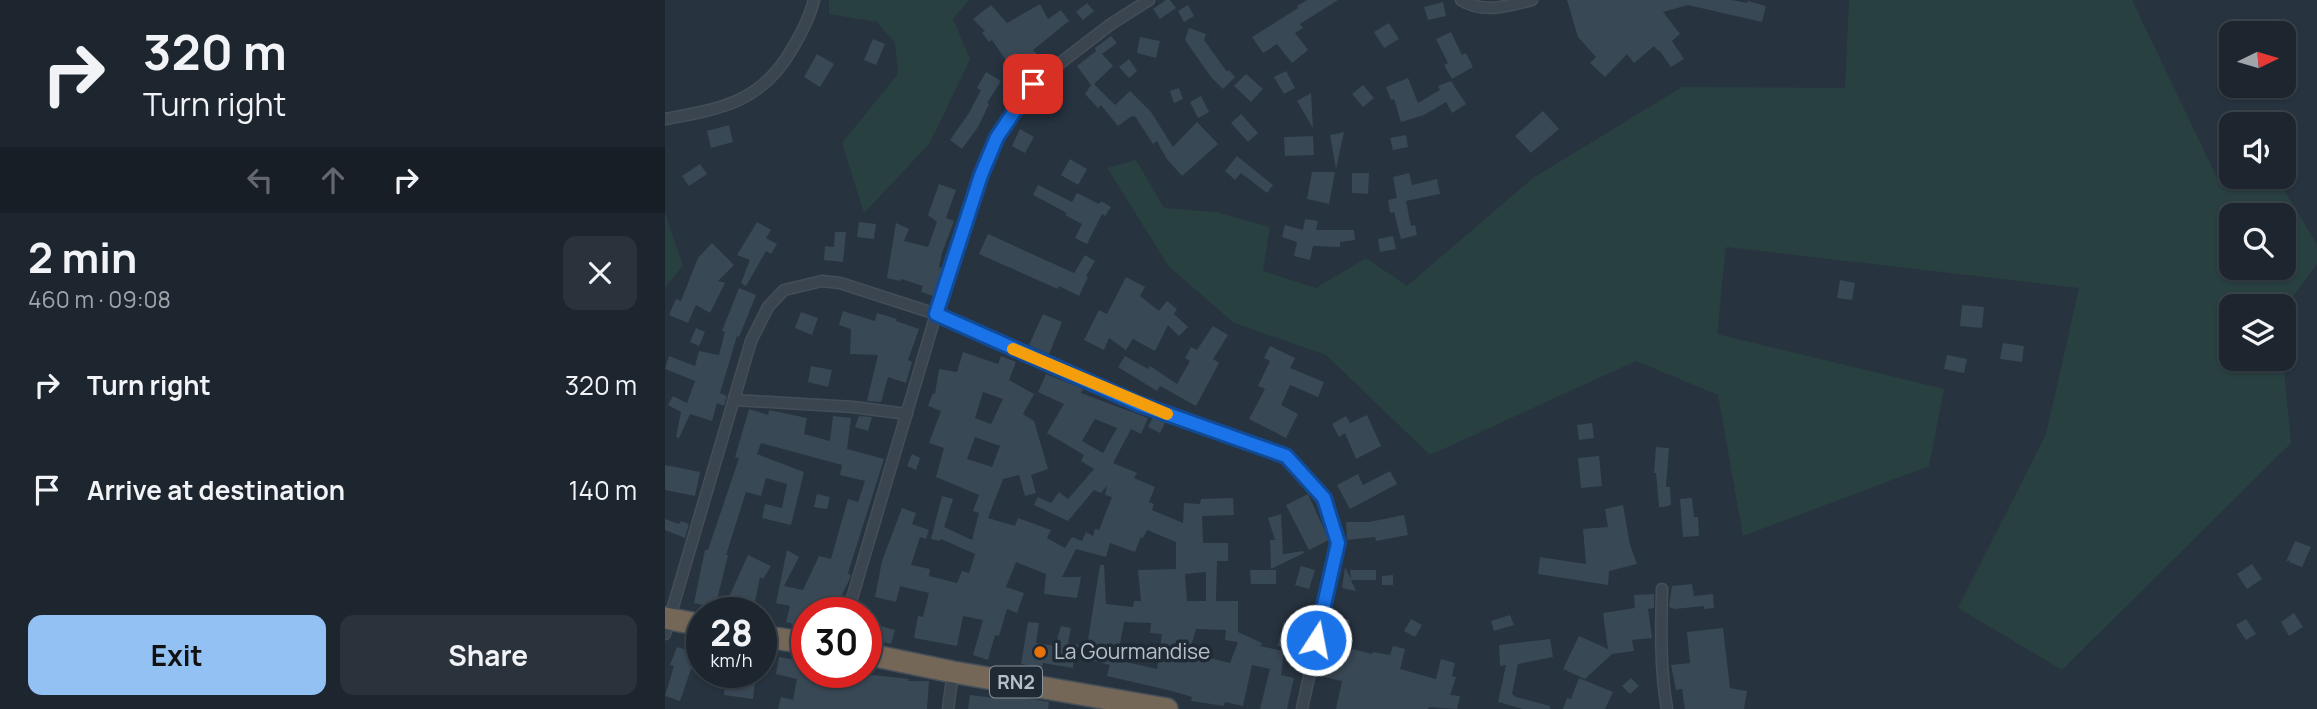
<!DOCTYPE html>
<meta charset="utf-8">
<style>
body{margin:0;font-family:Manrope,sans-serif;background:#2a323b;color:#f1f3f6;height:100vh;display:flex;flex-direction:column;font-size:26px;white-space:nowrap}
*{box-sizing:border-box;margin:0}
p{font-size:23px;color:#a0a5aa}
.icon{flex:none;width:38px;height:38px;fill:none;stroke:currentColor;stroke-width:2;stroke-linecap:round;stroke-linejoin:round}
.map{position:relative;flex:1;overflow:hidden}
.panel{display:flex;flex-direction:column;background:#1d262f;width:665px}
.panel>*{flex:none}
.guide{background:#1d262f;color:#f1f3f6;overflow:hidden}
.needle{width:46px;rotate:85deg}
.tools{position:absolute;left:1554px;top:21px;display:grid;gap:14px}
.tools a{display:grid;place-items:center;width:77px;height:77px;border-radius:14px;background:#1d262f;box-shadow:0 2px 5px #0004,0 0 0 2px #3b434b;font-size:35px}
.speed{position:absolute;left:21px;top:597px;display:flex;gap:14px;font-size:35px;font-weight:700;text-align:center}
.speed>*{display:grid;place-content:center;width:91px;height:91px;border-radius:50%;background:#1d262f;box-shadow:0 2px 5px #0004,0 0 0 2px #3b434b;line-height:1}
.speed small{font-size:18px;font-weight:400}
.speed .limit{border:10px solid #d22;background:#fff;color:#111}
.pin{position:absolute;display:grid;place-items:center;width:60px;height:60px;color:#fff;margin:-30px;border-radius:14px;box-shadow:0 4px 10px #0006}
.me{position:absolute;width:77px;margin:-38px;rotate:11deg;stroke-linejoin:round;filter:drop-shadow(0 0 5px #0008)}
.turn{display:flex;align-items:center;gap:24px;height:147px;padding:0 28px;font-size:32px}
.turn .icon{width:91px;height:91px;stroke-width:2.5}
.turn b{display:block;font-size:49px;line-height:60px}
.lanes{display:flex;align-items:center;height:66px;padding:0 28px;background:#0003;justify-content:center;gap:35px;direction:ltr}
.lanes .off{opacity:.35}
.round{display:grid;place-items:center;flex:none;width:74px;height:74px;border-radius:14px;background:#2a323b}
.summary{display:flex;align-items:center;justify-content:space-between;height:119px;padding:0 28px}
h1{font-size:42px;font-weight:700;line-height:52px}
.action{display:flex;gap:14px;margin-top:auto;padding:14px 28px}
.action a{flex:1;height:80px;border-radius:14px;background:#93c1f3;color:#111;font-size:28px;font-weight:700;line-height:80px;text-align:center}
.action a+a{background:#2a323b;color:#f1f3f6}
ul{padding:0;list-style:none}
li{display:flex;align-items:center;gap:21px;height:105px;padding:0 28px}
li div{flex:1}
li b{display:block;font-size:26px}
li em{font-style:normal}
main{display:flex;flex:1;min-height:0}
.map>svg:first-child{display:block}
.green{fill:#294040;fill-rule:evenodd}
.building{fill:#394855;fill-rule:evenodd}
.lines{fill:none;stroke-linecap:round;stroke-linejoin:round}
.street-casing{stroke:#444e58;stroke-width:13}
.highway-casing{stroke:#46505a;stroke-width:24}
.street{stroke:#3b454f;stroke-width:10}
.highway{stroke:#756758;stroke-width:21}
.route-casing{stroke:#114b97;stroke-width:18}
.route{stroke:#1a73e8;stroke-width:12}
.slow{stroke:#f59e0b;stroke-width:12}
.food-dot{fill:#e8710a;stroke:#202a34;stroke-width:2.5}
.labels{text-anchor:middle;stroke-width:7;stroke-linejoin:round;paint-order:stroke}
.shield{fill:#202a34;stroke:#8a939d;stroke-width:2}
.shield-label{font-size:19px;font-weight:bold;fill:#b7c0ca}
.poi-label{font-size:21px;fill:#b7c0ca;stroke:#202a34;text-anchor:start}
</style>
<main>
<section class="panel">
<div class="guide">
<div class="turn"><svg class="icon" aria-label="right" viewBox="0 0 24 24"><path d="M7 20v-9h11M14 6l5 5-5 5"/></svg><div><b>320 m</b>Turn right</div></div>
<div class="lanes"><svg class="icon off" aria-label="left" viewBox="0 0 24 24"><path d="M17 20v-9H6M10 6l-5 5 5 5"/></svg><svg class="icon off" aria-label="ahead" viewBox="0 0 24 24"><path d="M12 20V5M6 11l6-6 6 6"/></svg><svg class="icon" aria-label="right" viewBox="0 0 24 24"><path d="M7 20v-9h11M14 6l5 5-5 5"/></svg></div>
</div>
<div class="summary"><div><h1>2 min</h1><p>460 m · 09:08</p></div><a class="round"><svg class="icon" aria-label="close" viewBox="0 0 24 24"><path d="M6 6l12 12M18 6L6 18"/></svg></a></div>
<ul>
<li><svg class="icon" aria-label="right" viewBox="0 0 24 24"><path d="M7 20v-9h11M14 6l5 5-5 5"/></svg><div><b>Turn right</b></div><em>320 m</em></li>
<li><svg class="icon" aria-label="arrive" viewBox="0 0 24 24"><path d="M6 21V4h12l-3 4 3 4H6"/></svg><div><b>Arrive at destination</b></div><em>140 m</em></li>
</ul>
<div class="action"><a>Exit</a><a>Share</a></div>
</section>
<div class="map">
<svg width="1652" height="709" viewBox="0 0 1652 709">
<rect width="100%" height="100%" fill="#27333f"/>
<!-- green -->
<g class="green">
<path d="M164,0H304L288,19L305,59L265,143L199,213L177,143L233,74L230,43L212,22L164,14Z"/>
<path d="M1184,0H1467L1554,182L1566,176L1611,177L1652,244V264L1619,309V306H1566V359H1618L1626,443L1397,670L1293,608L1381,434L1414,288L1061,247L1052,334L1279,389L1264,466L1078,536L1053,395L971,361L765,455L661,355L569,323L504,267L442,168L471,160L499,208L551,212L605,227L598,271L651,288L701,258L742,286L868,178L1017,87L1180,88ZM1619,215V268H1566V215Z"/>
<path d="M0,213L18,266L0,287Z"/>
</g>
<!-- building -->
<g class="building">
<path d="M501,0H505L511,8L495,19L488,9Z"/>
<path d="M642,0H673L635,24L638,28L630,33L643,50L627,63L612,44L598,53L587,37L633,8L632,6Z"/>
<path d="M902,0H1067L1082,3L1083,1L1101,6L1097,22L1023,5L998,12L1015,34L1007,41L1019,59L1006,67L994,50L993,51L989,46L969,63L962,54L940,77L925,63L931,57L913,37Z"/>
<path d="M778,2L781,16L763,20L759,7Z"/>
<path d="M422,3L429,11L418,20L411,12Z"/>
<path d="M375,4L383,19L396,10L404,21L368,50L373,55L351,75L327,40L324,42L317,33L320,31L308,19L326,5L342,23Z"/>
<path d="M523,5L529,16L519,22L513,11Z"/>
<path d="M724,23L734,39L719,48L709,32Z"/>
<path d="M524,28L541,34L539,40L562,72L564,70L570,77L558,89L546,77L520,40Z"/>
<path d="M786,32L797,55L801,53L808,67L787,79L779,65L783,63L771,39Z"/>
<path d="M446,36L452,43L437,54L448,66L429,84L450,105L465,91L486,112L508,147L532,122L553,144L517,176L501,158L492,141L488,144L470,116L468,117L467,116L453,126L436,105L433,108L420,94L426,85L412,66L431,51L430,48Z"/>
<path d="M475,37L495,41L491,58L472,53Z"/>
<path d="M208,39L220,44L211,65L199,60Z"/>
<path d="M152,54L169,64L155,87L139,77Z"/>
<path d="M464,59L472,71L464,78L454,67Z"/>
<path d="M621,71L630,88L619,94L609,77Z"/>
<path d="M321,72L336,81L322,103L324,104L313,127L297,149L285,140L304,113L316,90L312,88Z"/>
<path d="M581,74L598,89L586,102L569,86Z"/>
<path d="M743,78L753,103L775,90L773,86L786,81L801,104L787,113L781,102L759,115L736,122L729,99L726,100L721,87Z"/>
<path d="M698,85L709,98L698,107L687,94Z"/>
<path d="M514,88L518,99L509,103L505,91Z"/>
<path d="M646,93L648,128L632,101Z"/>
<path d="M536,96L544,112L533,118L525,102Z"/>
<path d="M878,111L894,129L866,153L850,136Z"/>
<path d="M576,114L593,133L583,142L566,123Z"/>
<path d="M64,125L68,142L46,148L42,131Z"/>
<path d="M355,129L369,137L360,153L347,146Z"/>
<path d="M679,132L671,169L665,135Z"/>
<path d="M741,135L743,147L728,150L725,138Z"/>
<path d="M648,136L649,155L620,156L619,137Z"/>
<path d="M572,156L608,185L602,193L576,173L570,180L560,171Z"/>
<path d="M405,159L422,169L413,185L396,175Z"/>
<path d="M35,164L42,174L24,186L17,176Z"/>
<path d="M647,172H670L664,204L642,199Z"/>
<path d="M687,173H704L703,194L687,193Z"/>
<path d="M744,173L747,185L772,179L775,194L741,201L746,226L750,225L752,235L736,239L729,212L725,213L723,200L732,198L728,177Z"/>
<path d="M274,184L291,190L281,218L289,221L277,253L274,267L277,268L268,296L256,292L258,286L236,279L235,281L222,278L231,223L244,229L239,241L263,247L272,222L263,215Z"/>
<path d="M373,185L407,202L412,193L434,204L436,201L446,207L440,216L437,214L422,244L410,238L417,224L400,215L402,213L368,195Z"/>
<path d="M640,219L653,221L651,230H689L690,240L675,242V247L648,246L645,260L629,256L632,242L617,237L620,225L638,230Z"/>
<path d="M92,222L106,230L101,238L112,244L106,254L101,251L81,286L76,283L85,260L72,255Z"/>
<path d="M194,222L211,224L209,239L192,237Z"/>
<path d="M170,232H181L178,262L159,260L160,246L169,247Z"/>
<path d="M323,234L409,273L420,255L430,261L421,276L423,277L414,296L394,286L393,289L314,254Z"/>
<path d="M728,236L731,249L715,252L713,239Z"/>
<path d="M47,243L69,265L53,281L60,283L45,313L31,305L23,323L4,315L11,299L16,301L33,258Z"/>
<path d="M461,277L480,287L475,296L494,311L502,301L512,309L509,314L523,327L514,336L503,325L490,351L468,339L461,350L444,338L439,350L419,340L434,310L442,314Z"/>
<path d="M1175,280L1190,283L1187,300L1172,298Z"/>
<path d="M74,288L91,295L74,337L72,336L55,393L62,396L59,406L52,403L47,421L25,414L14,438L11,437L16,412L3,405L8,396L22,403L30,381L0,369L4,356L30,366L34,351L54,355L60,332L57,331Z"/>
<path d="M1297,305L1319,307L1317,328L1295,326Z"/>
<path d="M178,311L210,321L212,313L232,319L231,321L254,329L243,360L247,362L241,383L223,377L216,402L202,401L213,355L185,354L186,329L174,325Z"/>
<path d="M136,312L153,318L147,335L130,328Z"/>
<path d="M378,314L397,322L384,354L364,345Z"/>
<path d="M548,326L563,335L548,359L554,363L531,406L495,386L492,391L453,367L460,356L483,369L485,366L512,384L525,361L520,358L526,347L532,350Z"/>
<path d="M31,328L40,332L34,346L25,342Z"/>
<path d="M1338,343L1359,346L1357,362L1335,359Z"/>
<path d="M605,346L630,358L625,368L659,382L653,397L625,385L616,405L633,414L621,438L584,419L600,389L593,386L605,361L599,358Z"/>
<path d="M298,352L333,364L336,356L351,362L344,380L369,394L358,414L369,421L383,469L366,475L371,493L360,496L354,475L338,479L323,518L350,526L353,518L386,530L382,538L400,548L407,537L417,541L421,532L428,536L430,529L434,530L447,497L440,495L442,486L436,493L429,490L403,521L369,505L373,497L386,503L394,492L403,499L429,469L416,461L419,455L382,433L399,404L373,392L381,374L418,389L416,393L483,418L476,434L466,429L448,463L472,473L469,478L490,487L484,502L489,504L487,510L518,523L519,503L535,504L536,499L568,498L569,515L537,516L538,543H563V561H552L551,601H573V632L597,643L596,646L589,645L619,651L616,675L629,678L622,709H595L605,669L587,665L578,706L560,702L559,706L526,701L527,697L507,691L442,676L445,665L409,656L408,668L378,663L377,668L356,664L363,622L374,623L371,643L390,646L396,626L406,628L403,643L422,646L435,565H439L441,604L468,607L469,601H476L473,570L511,569V542L482,530L478,538L476,537L470,552L445,543L441,557L411,549L397,577H416L412,598L379,594L381,574L351,562L341,587L359,593L352,613L342,609L334,636L330,635L323,660L308,655L318,620L298,616L292,646L249,638L253,616L258,617L264,593L235,586L231,602L210,597L217,561L237,508L251,513L247,524L264,530L261,539L255,537L246,565L265,569L264,576L292,583L297,571L304,573L310,554L276,539L275,541L266,539L277,496L288,499L279,527L307,540L314,513L308,511L314,495L271,477L279,448L264,443L276,411L263,406L268,393L270,394L274,369L292,372ZM318,392L338,399L326,424L310,418ZM430,419L452,428L438,453L417,441ZM310,437L335,446L327,467L302,459ZM541,572V601H522L520,574ZM459,622L486,623L485,633L497,634L492,669L461,662L462,658L453,655ZM531,629L561,630L560,640L573,642L565,663L524,653Z"/>
<path d="M1282,355L1302,359L1299,373L1279,369Z"/>
<path d="M146,366L167,370L163,387L143,382Z"/>
<path d="M84,409L103,415L104,410L142,418L139,434L165,441L168,416L186,418L182,449L219,459L183,573L186,576L175,599L172,612L142,610L138,627L121,622L125,606L111,603L122,550L134,557L119,586L138,590L154,556L166,559L183,499L193,502L200,481L175,475L177,465L96,443L92,454L139,472L126,525L97,518L100,504L117,508L122,484L101,478L96,496L81,492L61,555H63L50,608L29,603L40,550H43L69,473L74,458L70,457Z"/>
<path d="M702,415L716,446L691,459L680,433L674,437L667,424L681,416L685,423Z"/>
<path d="M194,416L207,417L203,431L190,427Z"/>
<path d="M488,417L500,423L495,433L483,427Z"/>
<path d="M927,423L929,438L914,440L912,425Z"/>
<path d="M991,447L1004,448L1001,487H1005L1006,505L999,507H994L991,473H989Z"/>
<path d="M247,454L255,458L251,470L242,466Z"/>
<path d="M934,456L937,486L916,488L913,458Z"/>
<path d="M0,465L35,472L30,496L0,490Z"/>
<path d="M725,471L732,484L685,509L672,485L693,474L698,485Z"/>
<path d="M152,494L165,497L162,509L149,507Z"/>
<path d="M643,494L664,540L644,550L621,505Z"/>
<path d="M1027,498L1029,517H1033L1034,536L1018,537L1015,499Z"/>
<path d="M958,505L965,545L972,564L944,571L943,585L873,574L875,557L921,564L918,529L943,527L940,509Z"/>
<path d="M616,514L618,554L638,551L639,553L606,569L605,540H610L603,518Z"/>
<path d="M739,515L743,535L711,541L710,537L682,540L681,522H704Z"/>
<path d="M0,519L14,524L16,521L24,524L20,538L0,530Z"/>
<path d="M1630,541L1646,547L1637,567L1624,562L1625,560L1621,562Z"/>
<path d="M83,555L106,566L98,579L95,577L88,612L60,606Z"/>
<path d="M1587,564L1597,579L1582,589L1572,574Z"/>
<path d="M636,566L650,570L644,589L630,585Z"/>
<path d="M680,567L686,579L685,570H711V580H686L691,591L677,588Z"/>
<path d="M585,570H611V584H586Z"/>
<path d="M728,575V585H717V576Z"/>
<path d="M1027,584L1029,596L1048,594L1049,608L1039,609V606L1010,609L1004,607L1007,586Z"/>
<path d="M989,594V608L983,609L987,638L967,640L969,651L947,654L920,679L898,669L914,636L943,649L938,613L970,608L969,595Z"/>
<path d="M1629,613L1638,627L1624,636L1616,622Z"/>
<path d="M845,615L849,625L829,631L826,621Z"/>
<path d="M673,617L685,620L680,647L707,654L708,652L725,655L728,646L740,649L735,669L771,679L776,659L790,663L787,676L791,677L785,695L795,696L792,709L764,707L763,709H671L677,681L655,676L657,665L662,666Z"/>
<path d="M634,618L647,621L641,652L612,646L619,622L632,625Z"/>
<path d="M746,619L757,625L750,637L739,631Z"/>
<path d="M1581,619L1591,634L1581,640L1571,625Z"/>
<path d="M205,623L230,630L226,644L201,637Z"/>
<path d="M1058,628L1065,688L1082,691L1079,709H1020L1017,689L1011,690L1006,665L1025,663L1022,632Z"/>
<path d="M885,639L888,657L853,664L847,694L851,697L885,706V709H858L833,702L841,665L835,666L834,645Z"/>
<path d="M12,647L37,655V674L26,669L15,701L0,696L9,666L5,665Z"/>
<path d="M136,655L142,656V672H200L199,674L244,679L243,681H264L262,709H113L116,697L128,700L132,679L111,674L114,657L135,661Z"/>
<path d="M62,672H91L88,699L59,695Z"/>
<path d="M914,678L948,692L940,709H898L902,698L906,699Z"/>
<path d="M966,678L974,686L965,694L957,686Z"/>
<path d="M332,693L384,702L383,709H303L305,695L331,698Z"/>
</g>
<g class="lines">
<!-- street casing -->
<g class="street-casing">
<g id="street">
<path d="M796,0C818,14 844,6 867,0"/>
<path d="M0,119C56,109 97,102 127,49C136,34 145,17 149,0"/>
<path d="M70,400L188,407L242,414"/>
<path d="M997,589C996,630 995,669 1002,709"/>
<path d="M183,612L271,314L316,175L332,137L368,84L446,24L484,0"/>
<path d="M0,634L86,341L103,307L119,290L157,281L175,283L271,314L474,404L621,456L659,498L673,543L637,709"/>
<path d="M283,709L288,672"/>
</g>
</g>
<!-- highway casing -->
<g class="highway-casing">
<g id="highway">
<path d="M0,618L37,625"/>
<path d="M96,636L142,643"/>
<path d="M201,654L288,672L502,709"/>
</g>
</g>
<!-- street -->
<use href="#street" class="street"/>
<!-- highway -->
<use href="#highway" class="highway"/>
</g>
<g class="lines">
<!-- route casing -->
<g class="route-casing">
<path id="route" d="M368,84L332,137L316,175L271,314L474,404L621,456L659,498L673,543L651,640"/>
</g>
<!-- route -->
<use href="#route" class="route"/>
<!-- slow -->
<path class="slow" d="M348,349L502,414"/>
</g>
<!-- markers -->
<circle class="food-dot" cx="375" cy="652" r="7"/>
<g class="labels">
<!-- shield labels -->
<rect class="shield" x="325" y="666.5" width="52" height="31" rx="5"/>
<g class="shield-label">
<text x="351" y="689">RN2</text>
</g>
<!-- poi labels -->
<g class="poi-label">
<text x="389" y="659">La Gourmandise</text>
</g>
</g>
</svg>
<div class="tools">
<a><svg class="needle" viewBox="-14 -14 28 28"><path d="M0-13l5 13h-10z" fill="#e53935"/><path d="M0 13l5-13h-10z" fill="#a0a5aa"/></svg></a>
<a><svg class="icon" aria-label="sound" viewBox="0 0 24 24"><path d="M4 9h4l5-4v14l-5-4H4zM17 9q2 3 0 6"/></svg></a>
<a><svg class="icon" aria-label="search" viewBox="0 0 24 24"><circle cx="10" cy="10" r="6"/><path d="M15 15l6 6"/></svg></a>
<a><svg class="icon" aria-label="layers" viewBox="0 0 24 24"><path d="M12 4l9 5-9 5-9-5zM3 14l9 5 9-5"/></svg></a>
</div>
<div class="speed"><div>28<small>km/h</small></div><div class="limit">30</div></div>
<div class="pin" style="left:368px;top:84px;background:#d93025"><svg class="icon" aria-label="arrive" viewBox="0 0 24 24"><path d="M6 21V4h12l-3 4 3 4H6"/></svg></div>
<svg class="me" style="left:651px;top:640px" viewBox="-20 -20 40 40"><circle r="17" fill="#1a73e8" stroke="#fff" stroke-width="3"/><path d="M0-11L8 9 0 5-8 9z" fill="#fff"/></svg>
</div>
</main>
